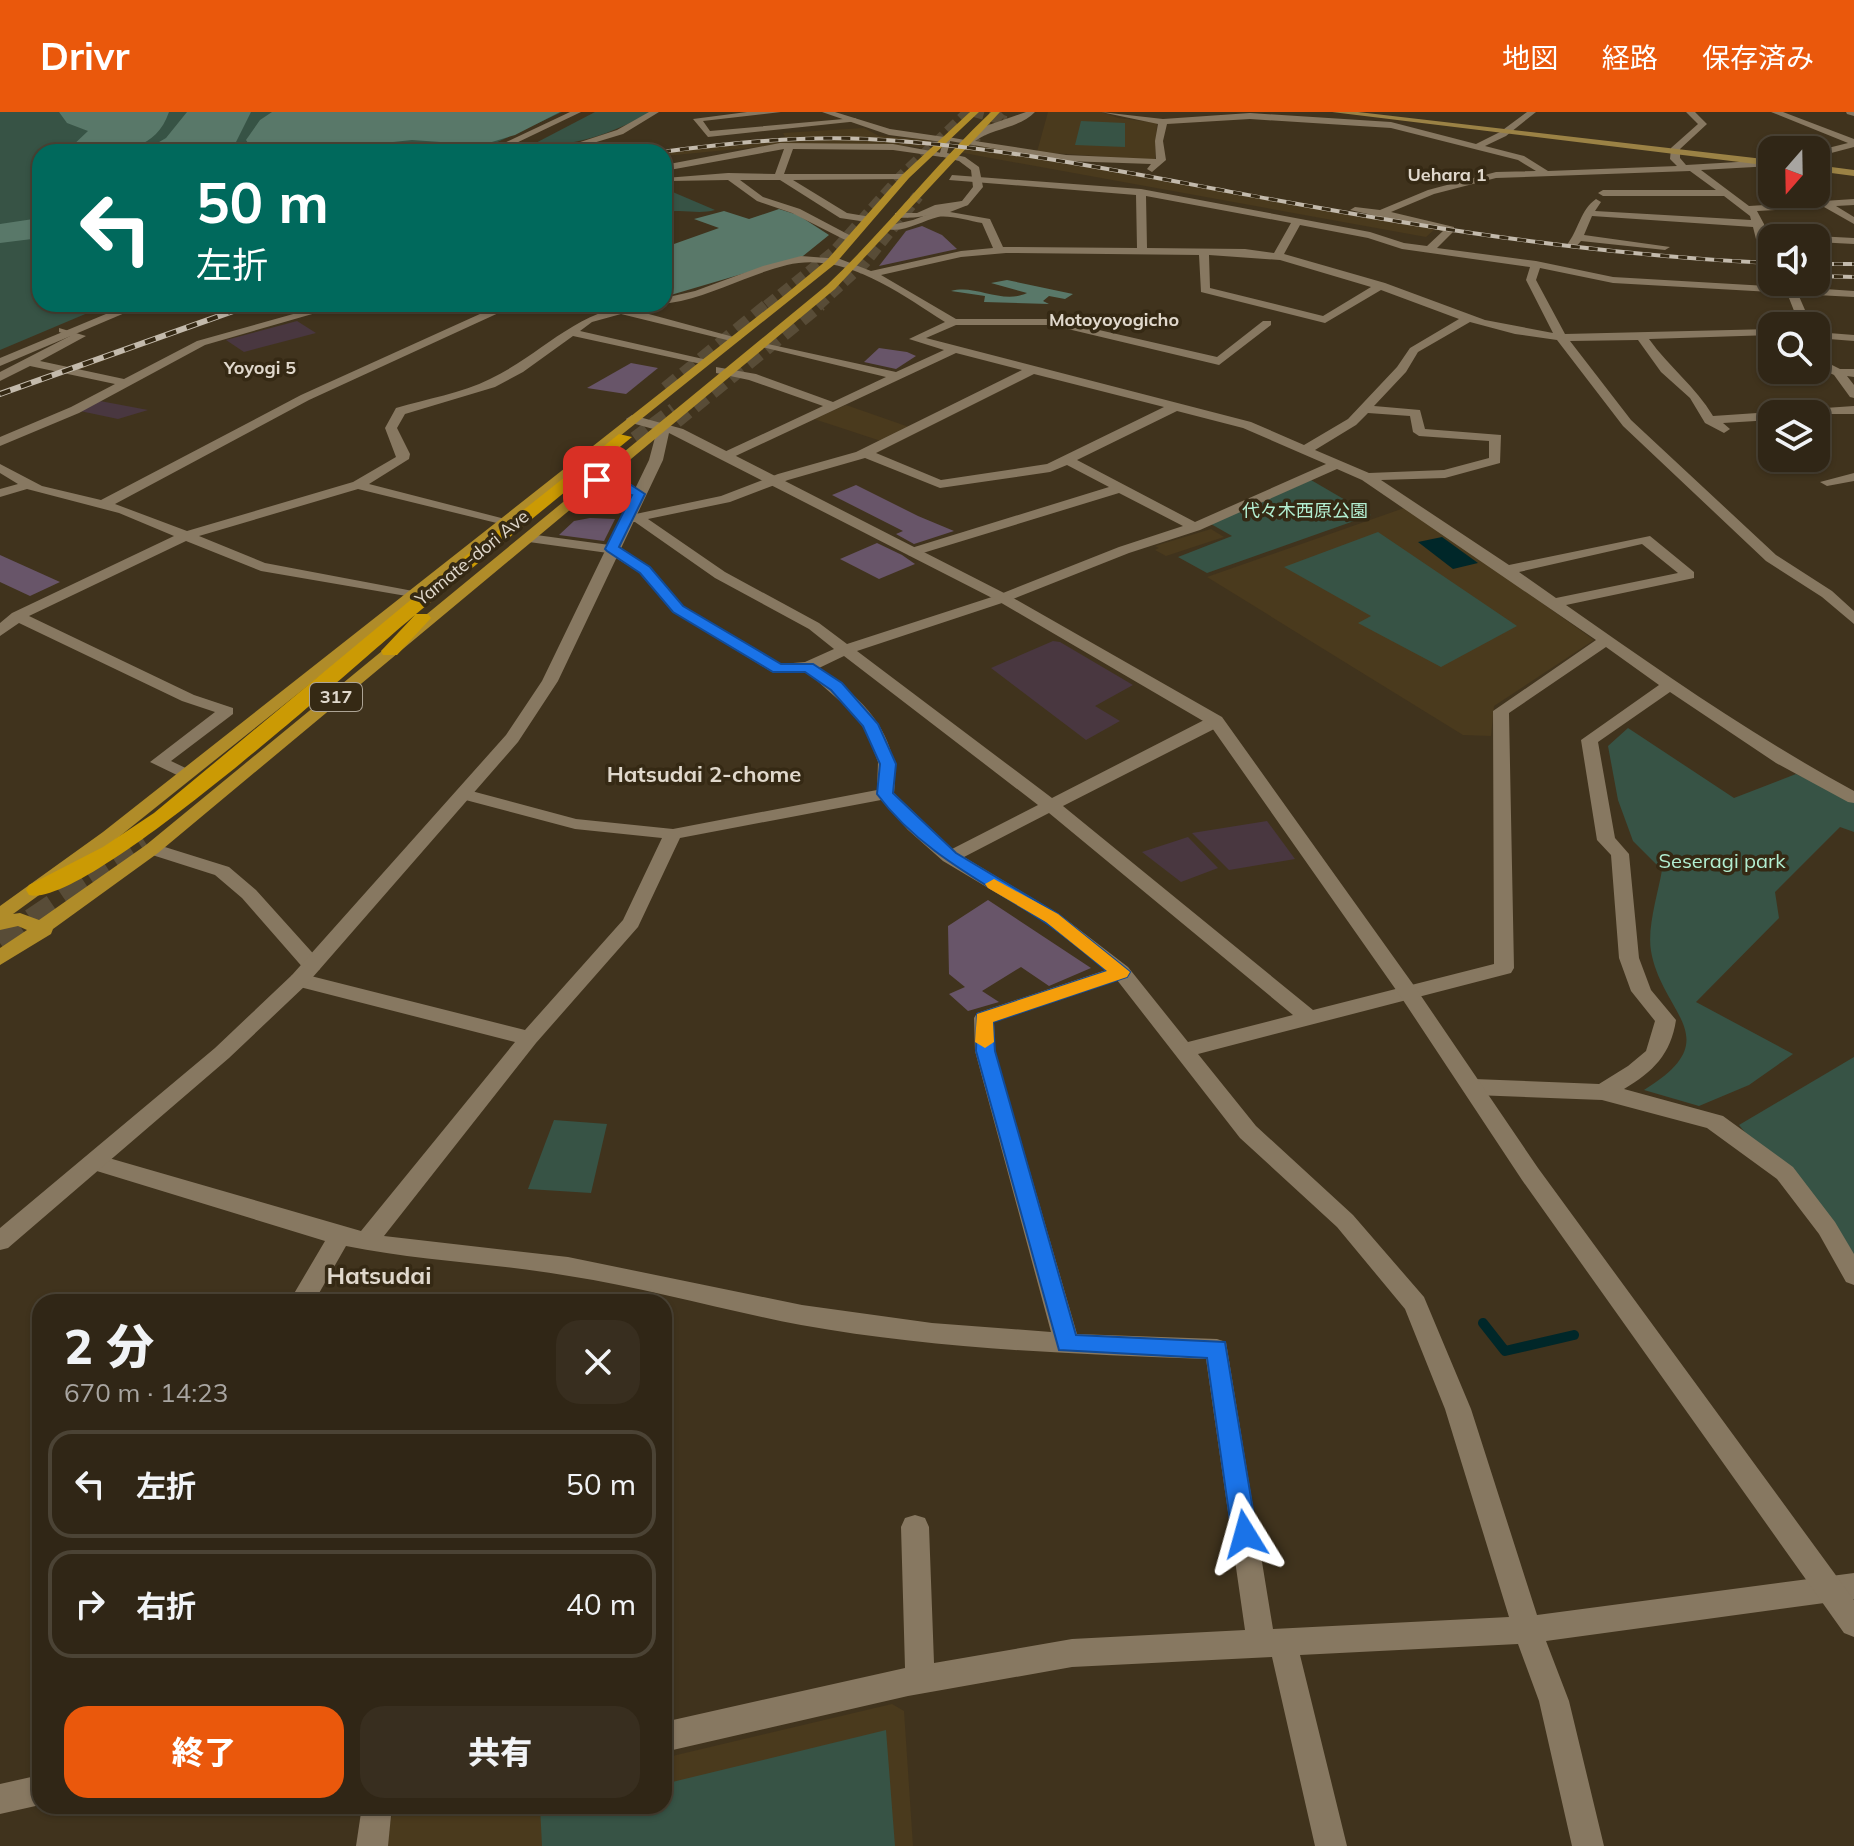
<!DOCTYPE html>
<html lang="ja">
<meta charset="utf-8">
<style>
body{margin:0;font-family:Mulish,"Noto Sans JP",sans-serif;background:#382e1f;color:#f1f3f6;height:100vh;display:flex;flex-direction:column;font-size:30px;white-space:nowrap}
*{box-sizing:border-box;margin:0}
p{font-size:26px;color:#a8a5a1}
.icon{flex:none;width:44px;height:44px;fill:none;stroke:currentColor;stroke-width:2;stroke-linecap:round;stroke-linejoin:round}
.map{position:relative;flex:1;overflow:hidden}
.sheet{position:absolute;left:32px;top:1182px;width:640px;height:520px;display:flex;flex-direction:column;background:#302616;border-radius:24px;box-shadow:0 2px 6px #0004,0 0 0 2px #4b4335}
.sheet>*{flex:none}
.banner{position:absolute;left:32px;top:32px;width:640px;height:168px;border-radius:24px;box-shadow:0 2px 6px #0004,0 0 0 2px #4b4335;background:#00695c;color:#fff;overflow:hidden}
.needle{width:52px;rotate:200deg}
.fabs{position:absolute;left:1758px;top:24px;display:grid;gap:16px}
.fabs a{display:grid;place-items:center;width:72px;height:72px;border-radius:16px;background:#302616;box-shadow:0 2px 6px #0004,0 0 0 2px #4b4335;font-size:40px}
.pin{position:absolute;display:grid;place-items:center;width:68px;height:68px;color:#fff;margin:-34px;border-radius:16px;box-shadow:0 4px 12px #0006}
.me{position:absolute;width:88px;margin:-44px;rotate:352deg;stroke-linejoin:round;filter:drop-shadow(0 0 6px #0008)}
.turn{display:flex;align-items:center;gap:28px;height:168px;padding:0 32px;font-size:36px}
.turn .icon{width:104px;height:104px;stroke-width:2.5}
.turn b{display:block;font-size:56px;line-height:68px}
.round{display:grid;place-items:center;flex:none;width:84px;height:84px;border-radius:24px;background:#382e1f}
.headline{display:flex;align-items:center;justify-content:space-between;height:136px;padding:0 32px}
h1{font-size:48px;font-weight:800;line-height:60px}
.cta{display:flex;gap:16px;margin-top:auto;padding:16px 32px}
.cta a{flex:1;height:92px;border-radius:24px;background:#ea580c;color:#fff;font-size:32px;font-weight:800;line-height:92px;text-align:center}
.cta a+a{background:#382e1f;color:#f1f3f6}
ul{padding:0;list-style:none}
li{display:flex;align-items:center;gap:24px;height:108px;margin:0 16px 12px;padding:0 16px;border:4px solid #4b4335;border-radius:24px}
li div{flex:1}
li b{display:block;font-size:30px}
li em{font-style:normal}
header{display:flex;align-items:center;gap:48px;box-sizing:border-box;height:112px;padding:0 40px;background:#ea580c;color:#fff}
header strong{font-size:38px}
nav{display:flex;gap:44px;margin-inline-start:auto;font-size:28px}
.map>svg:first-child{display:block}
.industrial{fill:#493740}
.built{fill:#4a3a1d}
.green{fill:#375345}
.forest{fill:#597869}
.water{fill:#002729}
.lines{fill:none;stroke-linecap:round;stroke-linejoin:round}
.stream{stroke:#002729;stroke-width:10}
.building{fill:#685569}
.minor-tunnel{stroke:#584c37;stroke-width:10;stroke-dasharray:10 5;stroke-linecap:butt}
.motorway-tunnel-far3{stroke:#584c37;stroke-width:12;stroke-dasharray:12 6;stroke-linecap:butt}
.motorway-tunnel-far2{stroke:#584c37;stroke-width:15;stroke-dasharray:15 8;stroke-linecap:butt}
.motorway-tunnel-far1{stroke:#584c37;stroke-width:20;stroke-dasharray:20 10;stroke-linecap:butt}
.motorway-tunnel{stroke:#584c37;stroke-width:26;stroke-dasharray:26 13;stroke-linecap:butt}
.pedestrian{fill:#877861;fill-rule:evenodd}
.minor{fill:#877861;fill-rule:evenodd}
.tertiary{fill:#877861;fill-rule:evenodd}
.secondary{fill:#9b8245;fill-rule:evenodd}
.primary{fill:#b08c29;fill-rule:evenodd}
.motorway{fill:#cb9a04;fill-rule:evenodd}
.rail-far1-casing{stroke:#c3baac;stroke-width:4}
.rail-casing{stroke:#c3baac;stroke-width:6}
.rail-far1{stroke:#352914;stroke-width:3;stroke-dasharray:9;stroke-linecap:butt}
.rail{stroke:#352914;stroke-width:4;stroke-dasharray:11;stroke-linecap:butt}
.route{fill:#1a73e8;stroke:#114b97;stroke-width:2}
.slow{fill:#f59e0b}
.labels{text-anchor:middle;stroke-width:7;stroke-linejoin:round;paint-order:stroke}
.far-neighbourhood-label{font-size:18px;font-weight:bold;fill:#e0d8cc;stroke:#352914}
.far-park-label{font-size:18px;fill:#b2eed1;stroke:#352914}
.far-street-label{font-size:18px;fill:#e0d8cc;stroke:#352914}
.shield{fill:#352914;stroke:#ada495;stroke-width:2}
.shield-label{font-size:18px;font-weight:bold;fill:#e0d8cc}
.park-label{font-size:20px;fill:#b2eed1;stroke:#352914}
.neighbourhood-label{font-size:22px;font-weight:bold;fill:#e0d8cc;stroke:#352914}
.quarter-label{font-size:24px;font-weight:bold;fill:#e0d8cc;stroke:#352914}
</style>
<header>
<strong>Drivr</strong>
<nav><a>地図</a><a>経路</a><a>保存済み</a></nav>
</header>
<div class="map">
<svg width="1854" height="1734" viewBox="0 0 1854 1734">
<rect width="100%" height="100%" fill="#40331d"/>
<!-- industrial -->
<g class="industrial">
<path d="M297,209L316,221L244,240L226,228Z"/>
<path d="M100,289L148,298L118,307L80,299Z"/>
<path d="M1053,529L1060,530L1133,573L1095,594L1120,609L1086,628L991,556Z"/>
<path d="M1267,709L1295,747L1229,758L1192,721Z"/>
<path d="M1188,725L1218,756L1181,770L1142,740Z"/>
</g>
<!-- built -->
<g class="built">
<path d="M1048,0H1101L1118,6L1157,11L1155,48L1037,40Z"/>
<path d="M864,16L879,24L932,28L929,36L887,32L781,33L664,44V40H653L785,25L783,21Z"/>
<path d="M962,31L1011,39L1436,116L1426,125L958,40Z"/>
<path d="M243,192H259L76,259L63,257Z"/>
<path d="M846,293L909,315L881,329L814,307Z"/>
<path d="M1407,395L1594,528L1494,594L1491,624L1463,623L1207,465Z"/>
<path d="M1211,417L1224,425L1166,444L1155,438L1159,436L1155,434Z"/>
<path d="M892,1592L904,1599L913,1734H387L393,1694H664V1646Z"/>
</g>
<!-- green -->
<g class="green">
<path d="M0,0H562L476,40H40V192H109L0,238Z"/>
<path d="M595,0H650C611,23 574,34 528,35Z"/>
<path d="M1081,9L1125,11V35L1075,33Z"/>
<path d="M668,78L715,98C697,103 681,96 664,101V79Z"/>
<path d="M1311,368L1371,403L1207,461L1178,445L1232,424L1211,412Z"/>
<path d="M1378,420L1517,514L1441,555L1358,511L1371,504L1284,455Z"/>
<path d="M1628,616L1734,686L1796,662L1854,689V720L1840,715L1775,780L1779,806L1696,890L1793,942L1749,973L1699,994L1644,978C1729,926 1662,903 1651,839C1647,815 1658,782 1662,758L1633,729L1618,688L1608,634Z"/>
<path d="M1854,945V1153L1739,1013Z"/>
<path d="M554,1008L607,1012L591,1081L528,1077Z"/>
<path d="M886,1618L895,1734H542L540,1694H664V1672Z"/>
</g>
<!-- forest -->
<g class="forest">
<path d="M59,0H169C154,44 110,40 73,40L70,36L88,19L67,11Z"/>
<path d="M187,0H251L231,40H142L166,26Z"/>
<path d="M272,0H560L515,23L482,33L412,28L300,40L252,37L246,28L260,8Z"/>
<path d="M779,97L798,103L829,123L803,144L664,185V129L674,132L719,116L694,107L724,99L749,107Z"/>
<path d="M40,106V126L0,131V112Z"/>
<path d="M1007,168L1073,182L1065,187L1049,184L1043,189L1049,192L984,190L985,184L951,179C976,172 1002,193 1027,181L991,171Z"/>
</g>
<!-- water -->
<path class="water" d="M1442,425L1478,451L1453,457L1418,430Z"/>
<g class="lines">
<!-- stream -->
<path class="stream" d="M1483,1211L1505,1239L1574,1223"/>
</g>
<!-- building -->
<g class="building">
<path d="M922,114L942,123L957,137L879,154L906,119Z"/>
<path d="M879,236L907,240L916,244L896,257L864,250Z"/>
<path d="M631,251L658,256L626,282L587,276Z"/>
<path d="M856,373L918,404L954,419L914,432L896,422L903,419L832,383Z"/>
<path d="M590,406L615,407L604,429L559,423L574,409Z"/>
<path d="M877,431L902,443L915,452L879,467L840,447Z"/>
<path d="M0,443L60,470L30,484L0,470Z"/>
<path d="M988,788L1091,856L1049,874L1021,855L982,879L999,890L968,899L949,882L965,875L949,862L948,814Z"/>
</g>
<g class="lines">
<!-- minor-tunnel -->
<path class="minor-tunnel" d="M974,0L1006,9"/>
<!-- motorway-tunnel-far3 -->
<g class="motorway-tunnel-far3">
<path d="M968,32L1001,0"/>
<path d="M767,194L835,139L900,66L969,0"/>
<path d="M817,194L865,150L918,84"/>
</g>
<!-- motorway-tunnel-far2 -->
<g class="motorway-tunnel-far2">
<path d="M666,277L770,192"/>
<path d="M676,309L820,192"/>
<path d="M635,327L674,298"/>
</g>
<!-- motorway-tunnel-far1 -->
<path class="motorway-tunnel-far1" d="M92,769L147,733"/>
<!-- motorway-tunnel -->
<path class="motorway-tunnel" d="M0,831L95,767"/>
<!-- pedestrian -->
<path class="pedestrian" d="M882,26L923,29L927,31L923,33L885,30Z"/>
<!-- minor -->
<g class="minor">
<path d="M649,0H659L623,22L570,38L565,35L617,18Z"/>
<path d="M747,0H781L703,9L710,19L855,6L859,9L708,25L693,7Z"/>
<path d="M1026,0H1035C1020,16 993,16 975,29L1066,43L1156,47L1155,29L1158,12L1101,0L1163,7L1250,1L1391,10L1476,32L1500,20L1527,0H1536L1506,24L1485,34L1524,44L1548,59L1677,54L1670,47L1671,36L1698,12L1686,0H1695L1707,12L1680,37V46L1686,53L1772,48V54L1701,58L1749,94L1854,87V93L1836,94L1854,105V112L1824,95L1757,99L1764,112L1765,121L1801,126L1766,127L1772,136V145L1757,131L1753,115L1592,104L1584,123L1670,135L1665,138L1581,129L1575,136L1566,134C1579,118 1580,98 1596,87L1601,90L1595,99L1751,108L1750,104L1724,84H1603L1598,81L1603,78H1716L1690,59L1496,66L1434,82L1391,100L1454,115V119L1437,136L1536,149L1613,165L1784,175L1783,170H1793L1796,175L1854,179V185L1798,182L1812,214H1800L1787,181L1613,171L1540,156L1536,168L1565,222L1772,217V223L1649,227C1669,255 1696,275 1713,304L1772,300L1777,302H1772V308L1723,311L1730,317L1724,321L1705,311L1690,286L1661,260L1638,228L1570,229L1631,308L1776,443L1832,479L1854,499V512L1822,485L1766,449L1623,314L1557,228L1515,222L1470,210L1418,240L1406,260L1374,294L1420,298L1425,317L1501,323L1500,351L1445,366L1381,368L1509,453L1650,424L1694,460V466L1566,493C1660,559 1753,624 1854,679V691L1848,690L1776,651L1670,580L1598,630L1615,726L1629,742L1639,846L1651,878L1676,908C1671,942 1653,960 1624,977L1723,1004L1793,1055L1835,1110L1854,1142V1173L1846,1170L1819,1122L1777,1067L1707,1016L1602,988L1474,983L1466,980L1463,975L1466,970L1474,967L1599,972L1628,954L1646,939L1655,909L1631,879L1619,846L1611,743L1597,728L1581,628L1659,573L1606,535L1509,601L1514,856L1511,861L1198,942L1256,1014L1353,1103L1424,1185L1471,1297L1537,1503L1854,1461V1487L1546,1529L1569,1589L1604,1734H1572L1539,1589L1518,1532L1300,1543L1347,1734H1315L1272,1545L1072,1555L908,1584L664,1640V1610L905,1556L901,1415L905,1406L915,1403L925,1406L929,1415L934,1551L1072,1527L1245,1518L1206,1247C1071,1242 934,1237 801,1213C723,1198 646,1176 569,1164C494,1151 419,1149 346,1134L314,1190H289L325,1129L87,1056L84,1050L87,1044L95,1042L361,1119L515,930L292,873L289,868L292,863L299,861L525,918L623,808L662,726L575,717L458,686L455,682L458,678L464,677L576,707L673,717L877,678L878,650L867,621L851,599L815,567L805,560H772L673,500L640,461L608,441L529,430L522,426L529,422L617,434L650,455L683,494L781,552L805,550L834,537L809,517L715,466L635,410H626V404L721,384L778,362L856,340L1022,258L956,241L727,348L722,347V341L823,294L749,268L716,261V255L756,262L833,290L886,265L758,234V230L896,260L944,238L909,227L945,210C899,181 844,139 787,153C751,162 718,180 681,189L664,192V186L695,179L763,154L801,144L840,147L871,159L961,139L993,136L982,111C969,109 950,103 938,105C921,109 899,124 883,115L913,108L965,88L968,93L950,100L990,107L1003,135L1137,136L1136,83L949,68L952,63L1141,77L1370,120L1404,131L1427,134L1443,119L1350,98L1355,95L1380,98L1428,78L1496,60L1536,59L1518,48L1391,16L1250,7L1167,12L1163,29L1166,48L1152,60L1147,57L1151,52L1066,49L944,28L948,25L965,28L983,15ZM1146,84L1291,111L1274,141L1245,137L1147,136ZM1300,113L1368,126L1402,137L1530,155L1526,168L1553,221L1485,208L1385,171L1284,142ZM1006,141L1199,143L1201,180L1325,211L1381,178L1459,207L1410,236L1397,255L1348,307L1304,333L1251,310L926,226L956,213H1051L1219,253L1271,213V209H1263L1217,245L1051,207H956L881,163L961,145ZM1209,143L1280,148L1371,175L1323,204L1210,176ZM1034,262L1164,295L1047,352L941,368L876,341ZM1177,299L1243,316L1326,352L1195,410L1077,348ZM1368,301L1410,304L1413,320L1419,324L1489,329V346L1444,358L1369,361L1315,338L1356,313ZM865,346L940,376L1050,360L1067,353L1109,375L908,437V443L913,444L1119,381L1183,414L1119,435L998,483L847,532L819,511L725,460L648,407L730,390L788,368ZM1337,357L1362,368L1596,528L1493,599L1494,852L1313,898L1063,694L1222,613V605H1210L1052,686L857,539L1008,489L1129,441L1200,418ZM1642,432L1678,461L1556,486L1519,460ZM844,544L1038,693L952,737L894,681C901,624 864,587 819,556ZM881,688L908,718L943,749L1045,810L1106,858L977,901L974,906L975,939L1051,1220L932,1211L802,1193L568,1145L384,1124L536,931L638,815L680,726ZM1049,701L1293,903L1188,930L1128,855L1059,802L964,745ZM1117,868L1240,1026L1337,1115L1405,1197L1445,1297L1509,1505L1273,1517L1226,1230L1217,1227L1077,1222L995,939L994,910Z"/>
<path d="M1771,0H1783L1854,27V35L1816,45V39L1848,31Z"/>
<path d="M1846,0H1854V4L1847,2Z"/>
<path d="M780,31L893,32L947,42L942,45L893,38L793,37L784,62H909L906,67L793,68L847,101L871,105L867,110L840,106L780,68H740L763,85L800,97L855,126L851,131L792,101L757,89L728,68L670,69L665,66L728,61L775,62L784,37L664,59V53Z"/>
<path d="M539,35L542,40H530Z"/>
<path d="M1816,124L1854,126V132L1816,130V126H1812Z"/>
<path d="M329,192H347L205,233L79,301L0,334V325L71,295L115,272L30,254L0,269V260L70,224L59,220V216L86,224L40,249L124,267L197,229Z"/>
<path d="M502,192H518L309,288L115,392L187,419L353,370L396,345L385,316L396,296C426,287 462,281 490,267C548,239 580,192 650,192L634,198L741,227L735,230L621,202L592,210L580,219L712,249L706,253L573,224L523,260L495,275L405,302L397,316L410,342L409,347L369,372L509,408V414L358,377L199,424L265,451L413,479L420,483L418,486L261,459L186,429L29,504L194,583L233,596V602L171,649L196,661L193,665H181L150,650L215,600L182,589L19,511L0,524V511L12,501L174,424L119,401L27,377L0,385V377L18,372L0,361V352L42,374L101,388L301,283Z"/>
<path d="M1816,220L1854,223V229L1816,226Z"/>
<path d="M1816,245L1840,257H1854V265L1847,264L1854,273V286L1850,285L1834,263L1816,254Z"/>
<path d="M1854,294V302H1790L1796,298Z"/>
<path d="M1854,361V369L1827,374L1820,370Z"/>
<path d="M597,364L629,371L646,382L639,386L620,377L592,371V365Z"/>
<path d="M152,731L229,755L256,778L319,848L322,853L319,858H305L242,786L215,763L146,741L143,737L146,733Z"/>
<path d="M40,1663V1693L0,1702V1672Z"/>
<path d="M362,1694H392L388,1734H356Z"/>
</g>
<!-- tertiary -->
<g class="tertiary">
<path d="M570,0H581L512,33L570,32L573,37L506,36L485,40Z"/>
<path d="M822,0H835L890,17L951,26L947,41L965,45L979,55L983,75L968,93C944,98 920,109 895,105V101H917L935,93L962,89L973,75L971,58L959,49L939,44L943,30L889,23Z"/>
<path d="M130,192H146L0,254V246Z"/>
<path d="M632,303L683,317L1008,483L1222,605L1415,875L1538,1056L1854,1488V1525L1844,1521L1522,1068L1401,885L1210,613L998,489L669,321L663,348L558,569L518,630L306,873L229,946L8,1136L0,1138V1116L215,936L292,863L506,623L542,569L649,348L657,318L628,310L626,307Z"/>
</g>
<!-- secondary -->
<g class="secondary">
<path d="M1332,0H1358L1772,48V54Z"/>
<path d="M1816,53L1854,58V64L1816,59Z"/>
</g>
<!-- primary -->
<path class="primary" d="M970,0H979L909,66L835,152L115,728L13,802L20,801L39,808L146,733L827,173C885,118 933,55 991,0H1000L835,177L158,741L53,817L51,822L0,853V836L27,818L18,814L0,818V794L103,720L786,182L827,148L903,62Z"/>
<!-- motorway -->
<path class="motorway" d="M619,322L632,325L416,502H428L431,506L397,543H383L381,539L415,503C360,549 86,798 29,783L26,778L29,773L103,735L154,701L419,481Z"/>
<!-- rail-far1 casing -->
<g class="rail-far1-casing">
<g id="rail-far1">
<path d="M662,40C730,31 798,24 867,27C1010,34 1151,66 1292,91C1451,120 1610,144 1772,151"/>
<path d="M1816,152H1854"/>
<path d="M1816,164L1854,165"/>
<path d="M247,194L254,192"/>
</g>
</g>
<!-- rail casing -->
<g class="rail-casing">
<path id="rail" d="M0,282L253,192"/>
</g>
<!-- rail-far1 -->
<use href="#rail-far1" class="rail-far1"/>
<!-- rail -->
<use href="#rail" class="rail"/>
</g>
<!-- route -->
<path class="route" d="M597,365L628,371L645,382L619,435L650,455L683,494L781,552H813L842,571L878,612L896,652L893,681L956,741L1058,802L1130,860L1127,865L993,910L995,939L1076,1223L1225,1230L1257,1422L1254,1430L1245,1433L1236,1430L1232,1422L1207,1246L1059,1238L976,939L977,902L1107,859C1086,842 1066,824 1043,809C984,770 921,741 877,682L880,652L863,614L831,578L805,560H773L673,500L640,461L607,439L605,437L632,383L593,371L591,368Z"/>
<!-- slow -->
<path class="slow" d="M994,767L1058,802L1130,860L1127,865L993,910L994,930L985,936L975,930L977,902L1107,859L1046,810L988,776L985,772Z"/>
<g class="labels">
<!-- far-neighbourhood labels -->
<g class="far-neighbourhood-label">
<text x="1447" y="69">Uehara 1</text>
<text x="1114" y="214">Motoyoyogicho</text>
<text x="260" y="262">Yoyogi 5</text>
</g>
<!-- far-park labels -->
<g class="far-park-label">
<text x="1305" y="405">代々木西原公園</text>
</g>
<!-- far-street labels -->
<g class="far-street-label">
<text transform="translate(472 446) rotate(-39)" y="6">Yamate-dori Ave</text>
</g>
<!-- shield labels -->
<rect class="shield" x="310" y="571" width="52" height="28" rx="6"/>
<g class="shield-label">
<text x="336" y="591">317</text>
</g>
<!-- park labels -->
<g class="park-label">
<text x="1722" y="756">Seseragi park</text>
</g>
<!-- neighbourhood labels -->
<g class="neighbourhood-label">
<text x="704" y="670">Hatsudai 2-chome</text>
</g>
<!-- quarter labels -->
<g class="quarter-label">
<text x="379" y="1172">Hatsudai</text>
</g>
</g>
</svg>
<div class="fabs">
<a><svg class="needle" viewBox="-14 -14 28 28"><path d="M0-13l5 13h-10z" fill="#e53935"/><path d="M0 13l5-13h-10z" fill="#a8a5a1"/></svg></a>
<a><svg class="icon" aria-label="sound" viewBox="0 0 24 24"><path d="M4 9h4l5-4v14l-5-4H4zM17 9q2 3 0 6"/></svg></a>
<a><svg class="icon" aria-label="search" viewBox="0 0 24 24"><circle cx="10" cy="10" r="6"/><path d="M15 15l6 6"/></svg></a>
<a><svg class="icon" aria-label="layers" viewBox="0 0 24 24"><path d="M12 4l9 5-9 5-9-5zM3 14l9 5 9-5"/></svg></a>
</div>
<div class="pin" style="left:597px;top:368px;background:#d93025"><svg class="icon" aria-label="arrive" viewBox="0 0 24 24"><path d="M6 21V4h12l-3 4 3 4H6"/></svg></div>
<svg class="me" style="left:1245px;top:1422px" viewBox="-20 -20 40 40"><path d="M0-17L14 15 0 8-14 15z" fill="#1a73e8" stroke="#fff" stroke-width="4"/></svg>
<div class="banner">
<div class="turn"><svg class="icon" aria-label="left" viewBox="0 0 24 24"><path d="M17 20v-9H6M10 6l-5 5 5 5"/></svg><div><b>50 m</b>左折</div></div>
</div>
<section class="sheet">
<div class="headline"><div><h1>2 分</h1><p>670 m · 14:23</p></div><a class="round"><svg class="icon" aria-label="close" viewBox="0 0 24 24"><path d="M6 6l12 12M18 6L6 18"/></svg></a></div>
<ul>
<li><svg class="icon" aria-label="left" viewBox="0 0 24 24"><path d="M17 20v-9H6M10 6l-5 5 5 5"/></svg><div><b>左折</b></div><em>50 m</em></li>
<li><svg class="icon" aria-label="right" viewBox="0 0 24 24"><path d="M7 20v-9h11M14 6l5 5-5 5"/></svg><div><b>右折</b></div><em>40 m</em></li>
</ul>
<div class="cta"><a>終了</a><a>共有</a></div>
</section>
</div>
